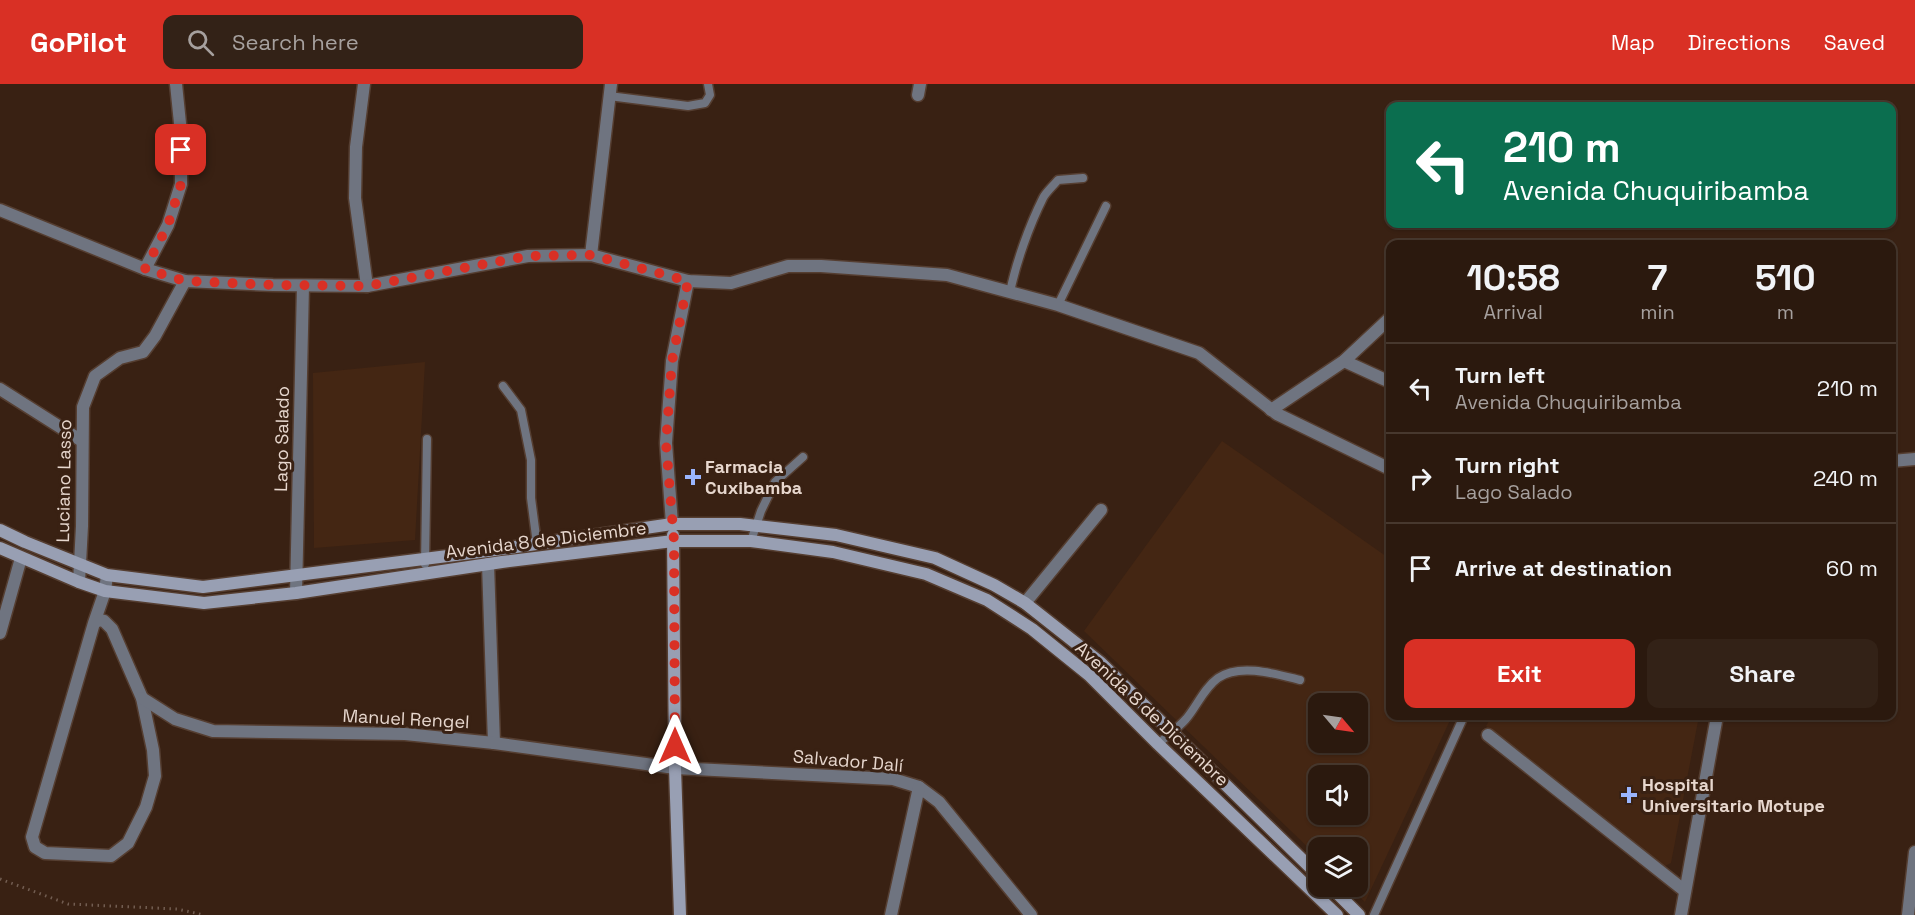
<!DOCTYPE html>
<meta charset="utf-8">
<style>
body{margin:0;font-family:"Space Grotesk",sans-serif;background:#332217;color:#f1f3f6;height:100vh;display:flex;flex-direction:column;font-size:22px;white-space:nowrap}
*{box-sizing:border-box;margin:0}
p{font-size:20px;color:#a6a09e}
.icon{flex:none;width:33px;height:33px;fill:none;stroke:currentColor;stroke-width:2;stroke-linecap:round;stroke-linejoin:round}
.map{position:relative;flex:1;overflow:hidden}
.drawer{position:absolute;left:1386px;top:156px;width:510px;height:480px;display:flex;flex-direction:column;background:#2b190e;border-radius:12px;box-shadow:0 2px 4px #0004,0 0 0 2px #47382e}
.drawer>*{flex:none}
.top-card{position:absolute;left:1386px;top:18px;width:510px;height:126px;border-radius:12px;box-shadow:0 2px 4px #0004,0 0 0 2px #47382e;background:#0b6e4f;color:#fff;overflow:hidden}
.needle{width:39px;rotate:119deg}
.buttons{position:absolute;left:1308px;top:609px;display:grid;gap:12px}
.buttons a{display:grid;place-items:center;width:60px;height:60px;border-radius:12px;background:#2b190e;box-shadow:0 2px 4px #0004,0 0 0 2px #47382e;font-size:30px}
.pin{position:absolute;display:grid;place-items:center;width:51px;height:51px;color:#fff;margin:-26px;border-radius:12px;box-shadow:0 3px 9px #0006}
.me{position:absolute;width:66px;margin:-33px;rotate:0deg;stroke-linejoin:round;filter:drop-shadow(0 0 4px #0008)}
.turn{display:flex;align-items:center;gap:21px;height:126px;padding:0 18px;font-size:27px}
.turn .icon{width:78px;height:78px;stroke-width:2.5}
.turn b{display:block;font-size:42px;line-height:51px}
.eta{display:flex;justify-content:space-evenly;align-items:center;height:102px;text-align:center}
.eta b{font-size:36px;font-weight:800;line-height:42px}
.button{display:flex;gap:12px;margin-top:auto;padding:12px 18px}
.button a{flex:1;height:69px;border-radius:12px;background:#d93025;color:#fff;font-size:24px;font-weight:800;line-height:69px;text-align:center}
.button a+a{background:#332217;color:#f1f3f6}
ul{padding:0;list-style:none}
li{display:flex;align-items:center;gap:18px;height:90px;padding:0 18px;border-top:2px solid #47382e}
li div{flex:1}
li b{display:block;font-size:22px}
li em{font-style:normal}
header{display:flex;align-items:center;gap:36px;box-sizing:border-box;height:84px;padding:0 30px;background:#d93025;color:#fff}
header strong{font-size:28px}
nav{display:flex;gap:33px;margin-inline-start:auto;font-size:21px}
.search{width:420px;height:54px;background:#332217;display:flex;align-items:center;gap:15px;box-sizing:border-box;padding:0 21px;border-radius:12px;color:#a6a09e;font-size:22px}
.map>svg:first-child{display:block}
.built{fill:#442613;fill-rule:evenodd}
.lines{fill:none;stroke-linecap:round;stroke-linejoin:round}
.lane-casing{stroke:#553e31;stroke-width:11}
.street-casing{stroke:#553e31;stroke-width:15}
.secondary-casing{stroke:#553e31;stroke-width:15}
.path{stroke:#725d51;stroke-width:3;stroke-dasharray:1.5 4.5;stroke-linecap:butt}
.lane{stroke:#6f7480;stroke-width:8}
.street{stroke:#6f7480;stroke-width:12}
.secondary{stroke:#989fb3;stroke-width:12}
.route{stroke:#d93025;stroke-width:10;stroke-dasharray:0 18}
.poi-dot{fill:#9ab5fd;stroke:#392113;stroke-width:2}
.labels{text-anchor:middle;stroke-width:6;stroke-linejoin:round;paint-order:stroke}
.street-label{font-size:18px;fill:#e7d7ce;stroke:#392113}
.poi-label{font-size:18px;font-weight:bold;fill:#e7d7ce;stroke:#392113;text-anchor:start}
</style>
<header>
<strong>GoPilot</strong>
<div class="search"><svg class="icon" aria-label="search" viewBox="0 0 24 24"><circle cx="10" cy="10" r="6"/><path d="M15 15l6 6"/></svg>Search here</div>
<nav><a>Map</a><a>Directions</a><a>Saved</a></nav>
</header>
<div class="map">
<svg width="1915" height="831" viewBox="0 0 1915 831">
<rect width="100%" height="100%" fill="#392113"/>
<!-- built -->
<g class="built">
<path d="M425,278L415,456L314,464L313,289Z"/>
<path d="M1222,357L1390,475V632H1452L1365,818L1349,803L1358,802V764H1318V773L1084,547ZM1318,620H1358V658H1318ZM1318,692H1358V730H1318Z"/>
<path d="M1492,632H1699L1671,779L1665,782L1486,642Z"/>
</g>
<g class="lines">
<!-- lane casing -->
<g class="lane-casing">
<g id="lane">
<path d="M609,12L688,22L705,19L710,11L708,0"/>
<path d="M1010,208C1016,179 1029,142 1043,114C1046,108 1053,102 1058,96L1083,94"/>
<path d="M1058,221L1106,122"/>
<path d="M503,302L521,326L531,376V414L537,460"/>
<path d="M751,457L761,427L775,398L803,373"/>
<path d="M425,480L427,355"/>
<path d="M1158,660C1167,652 1178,644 1186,635C1197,622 1204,604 1218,594C1240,579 1276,590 1300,596"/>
<path d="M1374,831L1464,632"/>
</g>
</g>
<!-- street casing -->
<g class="street-casing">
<g id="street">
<path d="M364,0L356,63L355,114L367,202"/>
<path d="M918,11L920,0"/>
<path d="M0,126L145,185L185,197L273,201L367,202L528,172L591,171L688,197L731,199L788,182H821L947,191L1058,221L1199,269L1277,330L1390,385"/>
<path d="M591,171L611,0"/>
<path d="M145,185L168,141L181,100V49L176,0"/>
<path d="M1344,277L1390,298"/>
<path d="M0,305L82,357"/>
<path d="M1271,326L1344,277L1390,234"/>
<path d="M1892,377L1915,375"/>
<path d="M672,440L666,359L672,277L688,197"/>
<path d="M488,480L494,659"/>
<path d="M79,498L82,442L83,323L95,292L120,274L143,268L155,252L185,197"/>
<path d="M296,509L303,202"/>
<path d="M1025,519L1101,426"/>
<path d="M94,539L99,536L104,537L112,545L142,614L153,666L155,692L146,723L128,759L111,772L45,769L35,763L32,753L94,539L105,507L107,491"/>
<path d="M0,549L21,474"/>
<path d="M142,614L175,635L213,647L405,650L494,659L675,684L893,695L919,703L939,718L1031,831"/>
<path d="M1488,651L1685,807"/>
<path d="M891,831L919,703"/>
<path d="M1681,831L1717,632"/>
<path d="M1908,831L1915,768"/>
</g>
</g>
<!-- secondary casing -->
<g class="secondary-casing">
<g id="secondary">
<path d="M0,446L25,458L107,491L203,503L495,466L672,440H740L836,451L935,474L994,501L1025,519L1101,579L1318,791"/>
<path d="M673,451L675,684L680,831"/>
<path d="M0,464L79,498L105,507L204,519L296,509L502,478L673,457H751L833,468L926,490L987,516L1032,545L1089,591L1158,660L1337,831"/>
<path d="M1330,802L1359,831"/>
</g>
</g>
<!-- path -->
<path class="path" d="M0,795L68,820L177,825L204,831"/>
<!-- lane -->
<use href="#lane" class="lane"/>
<!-- street -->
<use href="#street" class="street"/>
<!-- secondary -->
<use href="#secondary" class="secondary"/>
</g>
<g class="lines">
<!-- route -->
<path class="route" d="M181,66V100L168,141L145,185L185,197L273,201L367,202L528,172L591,171L688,197L672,277L666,359L674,457L675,662"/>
</g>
<!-- markers -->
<g class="poi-dot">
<path d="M690 384h6v6h6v6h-6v6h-6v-6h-6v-6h6z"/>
<path d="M1626 702h6v6h6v6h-6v6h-6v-6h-6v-6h6z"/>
</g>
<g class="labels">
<!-- street labels -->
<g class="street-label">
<text transform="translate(282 355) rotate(-89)" y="6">Lago Salado</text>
<text transform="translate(64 397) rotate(-89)" y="6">Luciano Lasso</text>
<text transform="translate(546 456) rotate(-7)" y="6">Avenida 8 de Diciembre</text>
<text transform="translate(1152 630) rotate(43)" y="6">Avenida 8 de Diciembre</text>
<text transform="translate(406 635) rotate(3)" y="6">Manuel Rengel</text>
<text transform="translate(848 677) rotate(5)" y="6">Salvador Dalí</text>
</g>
<!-- poi labels -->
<g class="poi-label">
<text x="705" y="389">Farmacia<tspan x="705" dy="21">Cuxibamba</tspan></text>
<text x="1642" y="707">Hospital<tspan x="1642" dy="21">Universitario Motupe</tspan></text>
</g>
</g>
</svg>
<div class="buttons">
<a><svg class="needle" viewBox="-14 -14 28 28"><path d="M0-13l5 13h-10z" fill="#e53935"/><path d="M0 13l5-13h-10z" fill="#a6a09e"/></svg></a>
<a><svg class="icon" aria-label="sound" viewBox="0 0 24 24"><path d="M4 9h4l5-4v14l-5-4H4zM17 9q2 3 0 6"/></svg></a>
<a><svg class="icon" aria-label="layers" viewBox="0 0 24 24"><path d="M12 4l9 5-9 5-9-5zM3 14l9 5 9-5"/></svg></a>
</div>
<div class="pin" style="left:181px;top:66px;background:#d93025"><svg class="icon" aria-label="arrive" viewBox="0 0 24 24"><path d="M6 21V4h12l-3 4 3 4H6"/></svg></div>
<svg class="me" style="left:675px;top:662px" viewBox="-20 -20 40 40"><path d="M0-17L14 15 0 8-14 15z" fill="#d93025" stroke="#fff" stroke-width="4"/></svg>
<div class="top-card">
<div class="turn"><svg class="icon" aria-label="left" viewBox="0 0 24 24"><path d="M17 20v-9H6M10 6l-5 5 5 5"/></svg><div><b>210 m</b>Avenida Chuquiribamba</div></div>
</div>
<section class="drawer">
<div class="eta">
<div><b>10:58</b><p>Arrival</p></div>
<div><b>7</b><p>min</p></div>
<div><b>510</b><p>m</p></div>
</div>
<ul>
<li><svg class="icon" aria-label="left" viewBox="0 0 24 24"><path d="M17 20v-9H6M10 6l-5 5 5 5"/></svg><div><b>Turn left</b><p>Avenida Chuquiribamba</p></div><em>210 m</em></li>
<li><svg class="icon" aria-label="right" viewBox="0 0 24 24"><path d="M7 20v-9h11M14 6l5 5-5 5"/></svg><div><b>Turn right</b><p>Lago Salado</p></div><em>240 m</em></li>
<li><svg class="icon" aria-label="arrive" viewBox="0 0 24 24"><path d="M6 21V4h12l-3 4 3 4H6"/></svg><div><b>Arrive at destination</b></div><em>60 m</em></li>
</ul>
<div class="button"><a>Exit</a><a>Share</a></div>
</section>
</div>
